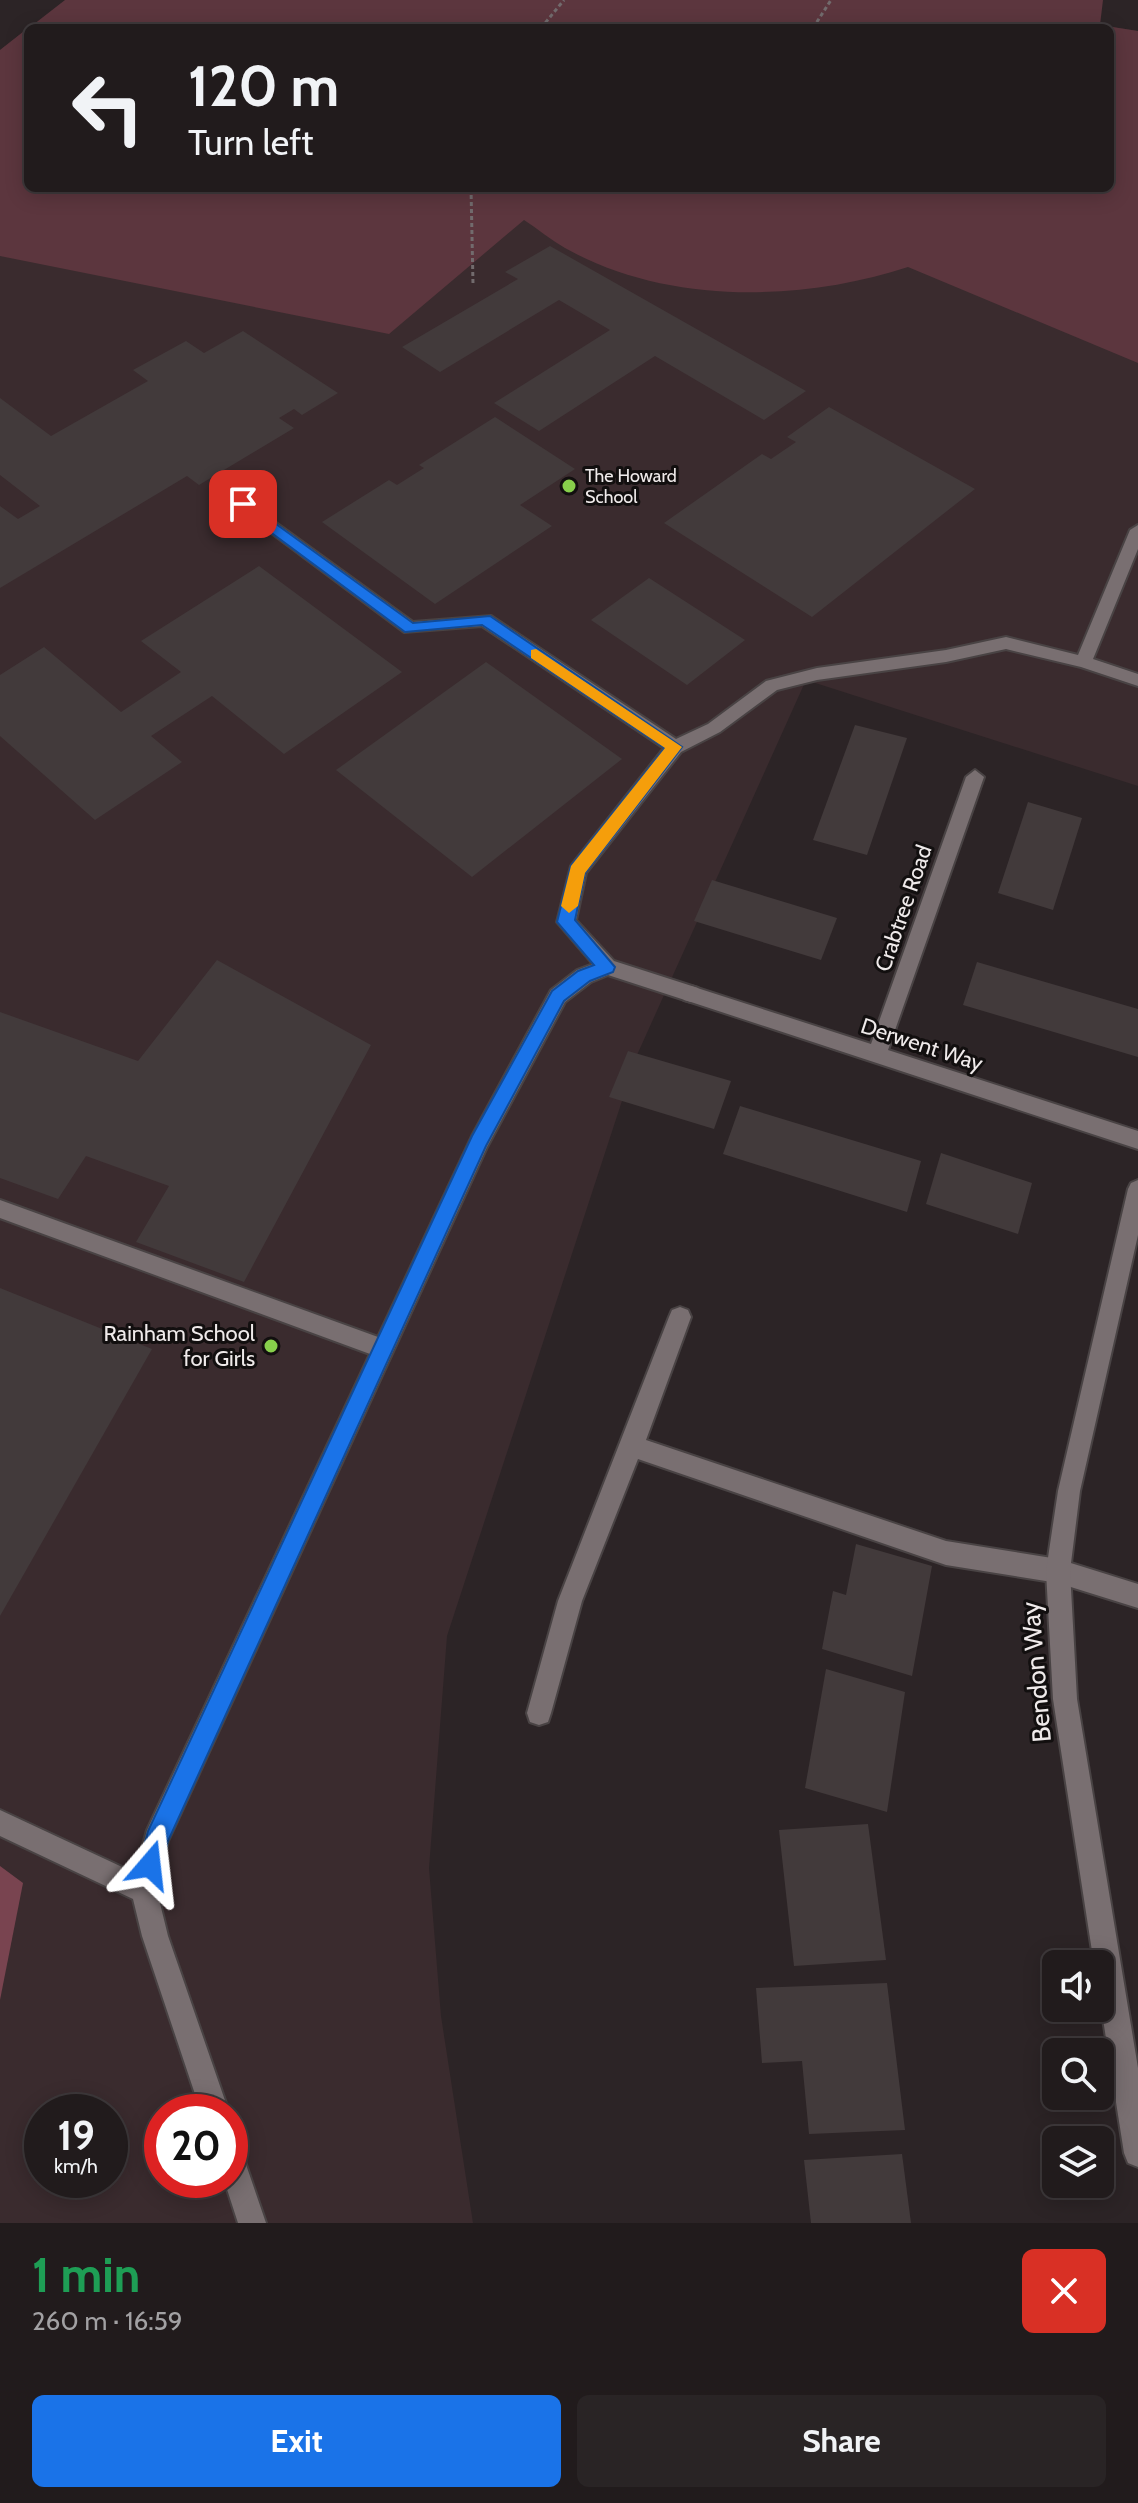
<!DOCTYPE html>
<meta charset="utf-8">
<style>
body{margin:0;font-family:Cabin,sans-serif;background:#292425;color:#f1f3f6;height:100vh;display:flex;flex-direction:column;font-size:30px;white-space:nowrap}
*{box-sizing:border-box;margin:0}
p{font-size:26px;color:#a2a1a3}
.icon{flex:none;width:44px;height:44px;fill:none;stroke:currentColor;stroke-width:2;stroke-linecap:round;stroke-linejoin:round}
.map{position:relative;height:2223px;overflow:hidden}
.details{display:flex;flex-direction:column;background:#211b1c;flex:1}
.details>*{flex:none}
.hud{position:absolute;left:24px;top:24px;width:1090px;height:168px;border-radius:12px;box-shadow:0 4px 20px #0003,0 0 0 2px #3e393b;background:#211b1c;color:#f1f3f6;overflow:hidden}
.buttons{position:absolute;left:1042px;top:1950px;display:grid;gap:16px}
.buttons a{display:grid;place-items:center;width:72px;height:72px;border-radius:12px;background:#211b1c;box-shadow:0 4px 20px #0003,0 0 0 2px #3e393b;font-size:40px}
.speed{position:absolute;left:24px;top:2094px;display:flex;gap:16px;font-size:40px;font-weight:700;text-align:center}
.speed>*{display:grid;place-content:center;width:104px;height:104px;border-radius:50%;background:#211b1c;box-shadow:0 4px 20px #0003,0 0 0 2px #3e393b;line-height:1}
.speed small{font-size:20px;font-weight:400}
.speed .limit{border:12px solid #d22;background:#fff;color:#111}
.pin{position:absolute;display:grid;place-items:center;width:68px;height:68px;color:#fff;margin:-34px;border-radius:16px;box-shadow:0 4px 12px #0006}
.me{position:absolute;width:88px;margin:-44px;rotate:17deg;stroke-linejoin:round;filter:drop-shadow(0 0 6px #0008)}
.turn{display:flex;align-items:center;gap:28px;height:168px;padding:0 32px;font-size:36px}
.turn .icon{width:104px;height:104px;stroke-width:2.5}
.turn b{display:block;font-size:56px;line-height:68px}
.round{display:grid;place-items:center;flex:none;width:84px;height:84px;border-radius:12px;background:#292425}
.overview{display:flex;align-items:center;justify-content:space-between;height:136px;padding:0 32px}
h1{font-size:48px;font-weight:700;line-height:60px;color:#1e9e55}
.cta{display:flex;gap:16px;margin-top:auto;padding:16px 32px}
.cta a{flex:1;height:92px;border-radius:12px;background:#1a73e8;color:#fff;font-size:32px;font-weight:700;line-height:92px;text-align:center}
.cta a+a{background:#292425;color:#f1f3f6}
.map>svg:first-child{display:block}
.built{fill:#3a2b2e;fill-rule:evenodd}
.green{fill:#5c363e}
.forest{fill:#794450}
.building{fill:#423a3b}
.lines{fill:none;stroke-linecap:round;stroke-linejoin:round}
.service-casing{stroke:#494344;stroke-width:4}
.minor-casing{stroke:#494344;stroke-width:4}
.path{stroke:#726b6d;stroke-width:3;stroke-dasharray:4 3;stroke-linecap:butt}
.service{fill:#796f71;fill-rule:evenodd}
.minor{fill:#796f71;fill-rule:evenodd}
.route{fill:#1a73e8;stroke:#114b97;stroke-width:2}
.slow{fill:#f59e0b}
.poi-dot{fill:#87cf4b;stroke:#120f0f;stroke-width:3}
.labels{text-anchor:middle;stroke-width:6;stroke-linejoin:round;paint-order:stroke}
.far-poi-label{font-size:18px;fill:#efeaea;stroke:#120f0f;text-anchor:start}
.street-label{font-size:22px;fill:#efeaea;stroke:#120f0f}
.poi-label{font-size:22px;fill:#efeaea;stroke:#120f0f;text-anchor:end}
.near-street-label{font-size:26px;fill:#efeaea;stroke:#120f0f}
</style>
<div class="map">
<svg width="1138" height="2223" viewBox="0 0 1138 2223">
<rect width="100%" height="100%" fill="#2c2426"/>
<!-- built -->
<path class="built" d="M1100,25L1138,31V786L806,680L637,1055L447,1636L429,1868L441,2016L473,2223H0V50L28,28V188H1110V28ZM42,2112H110V2180H42ZM162,2112H230V2180H162Z"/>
<!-- green -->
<path class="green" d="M65,0H1103L1100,25L1138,31V363L908,267C801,302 666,305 565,248C551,240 538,229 524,220L389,334L0,256V50L28,28V188H1110V28H29Z"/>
<!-- forest -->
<path class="forest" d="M0,1866L23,1883L0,2000Z"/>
<!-- building -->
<g class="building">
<path d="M550,246L806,391L764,420L655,356L539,431L494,403L610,330L559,300L440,372L402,347L518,279L505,272Z"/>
<path d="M243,331L338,393L302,415L294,409L279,418L294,428L199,485L187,476L0,588V506L18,519L40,506L0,475V398L51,436L148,381L133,370L186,341L204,353Z"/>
<path d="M829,407L975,489L812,617L664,523L762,454L771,459L796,442L787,437Z"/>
<path d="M495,417L575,469L520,505L552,526L435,604L322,522L389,480L397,485L424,468L419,465Z"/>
<path d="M259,566L402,672L284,754L212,696L151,736L182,762L95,820L0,736V675L44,647L121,712L181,672L141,641Z"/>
<path d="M649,578L745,640L687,685L591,620Z"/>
<path d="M486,662L622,759L472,877L336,770Z"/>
<path d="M855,725L907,738L867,855L813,840Z"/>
<path d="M1028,802L1082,818L1053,910L998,893Z"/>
<path d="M712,880L837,918L821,960L694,921Z"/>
<path d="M217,960L371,1045L244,1282L136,1242L169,1186L86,1156L58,1199L0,1178V1012L138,1061Z"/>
<path d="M977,962L1138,1009V1057L963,1005Z"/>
<path d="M628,1051L731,1081L714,1129L609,1097Z"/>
<path d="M740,1106L921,1161L907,1212L723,1154Z"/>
<path d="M941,1153L1032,1183L1018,1234L926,1204Z"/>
<path d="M0,1288L152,1349L0,1616Z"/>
<path d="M856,1544L932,1566L912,1676L822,1649L833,1591L846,1595Z"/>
<path d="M826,1669L905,1692L887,1812L805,1788Z"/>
<path d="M868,1824L886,1960L794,1966L779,1830Z"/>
<path d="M887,1983L905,2130L809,2134L802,2061L762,2063L756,1988Z"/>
<path d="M902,2154L911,2223H811L804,2160Z"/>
</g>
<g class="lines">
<!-- service casing -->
<g class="service-casing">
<g id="service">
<path d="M243,499L413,622L491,616L676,739L708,724L766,681L817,668L946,650L1006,637L1078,655L1130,530L1138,525V549L1093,659L1138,674V686L1081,667L1006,649L946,662L817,680L777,690L720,732L681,752L586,873L576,920L614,961L698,988L701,994L698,1000L691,1002L608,975L591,982L565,1002L487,1147L168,1841L157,1891L168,1936L229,2112H201L142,1936L133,1899L0,1836V1810L135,1873L147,1830L370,1354L0,1218V1200L378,1337L472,1136L551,990L577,970L593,964L557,922L571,866L664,748L482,626L404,632L238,508V500Z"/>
<path d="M680,1307L688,1310L691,1317L646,1440L946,1541L1058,1559L1138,1584V1608L1058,1583L946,1565L638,1459L582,1601L551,1713L548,1722L539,1725L530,1722L527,1713L558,1601L669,1317L672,1310Z"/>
<path d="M230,2143L240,2147L266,2223H238L224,2180H230Z"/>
</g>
</g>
<!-- minor casing -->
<g class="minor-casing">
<g id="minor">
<path d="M975,770L984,777L888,1050L1138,1131V1149L691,1002L684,1000L681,994L684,988L691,986L871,1044L966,777Z"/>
<path d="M1138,1180V1235L1080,1491L1070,1571L1077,1699L1138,2068V2167L1128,2163L1124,2153L1100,2000V1964H1094L1053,1699L1046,1571L1058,1491L1128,1189L1131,1183Z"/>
</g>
</g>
<!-- path -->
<g class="path">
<path d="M541,28L564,0"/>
<path d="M813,28L831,0"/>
<path d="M471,188L473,284"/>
</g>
<!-- service -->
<use href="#service" class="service"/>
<!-- minor -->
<use href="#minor" class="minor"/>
</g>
<!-- route -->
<path class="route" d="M243,500L413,623L490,616L682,747L585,873L575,920L615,967L613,972L590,981L564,1001L486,1146L168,1841L159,1874L150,1877L142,1874L139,1865L148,1831L472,1136L552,991L578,971L594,965L557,922L571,866L665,748L482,625L405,632L238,508L236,504Z"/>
<!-- slow -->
<path class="slow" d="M536,649L682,747L585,873L578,906L569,913L561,906L571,866L665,748L531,658V650Z"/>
<!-- markers -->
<g class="poi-dot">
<circle cx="569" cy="486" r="8"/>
<circle cx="271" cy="1346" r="8"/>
</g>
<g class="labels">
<!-- far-poi labels -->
<g class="far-poi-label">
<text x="585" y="482">The Howard<tspan x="585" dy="21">School</tspan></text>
</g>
<!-- street labels -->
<g class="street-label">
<text transform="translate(903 908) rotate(-71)" y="8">Crabtree Road</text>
<text transform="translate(922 1044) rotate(18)" y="8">Derwent Way</text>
</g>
<!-- poi labels -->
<g class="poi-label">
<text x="255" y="1341">Rainham School<tspan x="255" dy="25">for Girls</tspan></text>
</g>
<!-- near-street labels -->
<g class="near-street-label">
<text transform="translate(1036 1672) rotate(-95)" y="9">Bendon Way</text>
</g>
</g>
</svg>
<div class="buttons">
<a><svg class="icon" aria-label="sound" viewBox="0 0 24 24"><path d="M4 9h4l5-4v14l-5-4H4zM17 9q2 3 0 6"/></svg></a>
<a><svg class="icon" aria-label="search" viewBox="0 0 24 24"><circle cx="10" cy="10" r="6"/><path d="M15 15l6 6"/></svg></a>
<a><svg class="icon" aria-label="layers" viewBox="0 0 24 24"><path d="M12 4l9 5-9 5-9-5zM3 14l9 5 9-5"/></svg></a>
</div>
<div class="speed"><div>19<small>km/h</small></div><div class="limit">20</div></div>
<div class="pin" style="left:243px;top:504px;background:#d93025"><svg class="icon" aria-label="arrive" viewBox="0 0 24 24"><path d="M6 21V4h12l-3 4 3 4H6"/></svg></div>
<svg class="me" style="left:150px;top:1865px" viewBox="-20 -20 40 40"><path d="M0-17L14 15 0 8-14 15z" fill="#1a73e8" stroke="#fff" stroke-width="4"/></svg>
<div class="hud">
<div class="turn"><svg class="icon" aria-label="left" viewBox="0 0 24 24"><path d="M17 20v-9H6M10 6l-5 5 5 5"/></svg><div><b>120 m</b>Turn left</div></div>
</div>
</div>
<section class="details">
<div class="overview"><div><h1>1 min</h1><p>260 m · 16:59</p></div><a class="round" style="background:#d93025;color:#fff"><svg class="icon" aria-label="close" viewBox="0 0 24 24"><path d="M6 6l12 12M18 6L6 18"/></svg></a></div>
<div class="cta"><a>Exit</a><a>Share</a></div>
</section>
